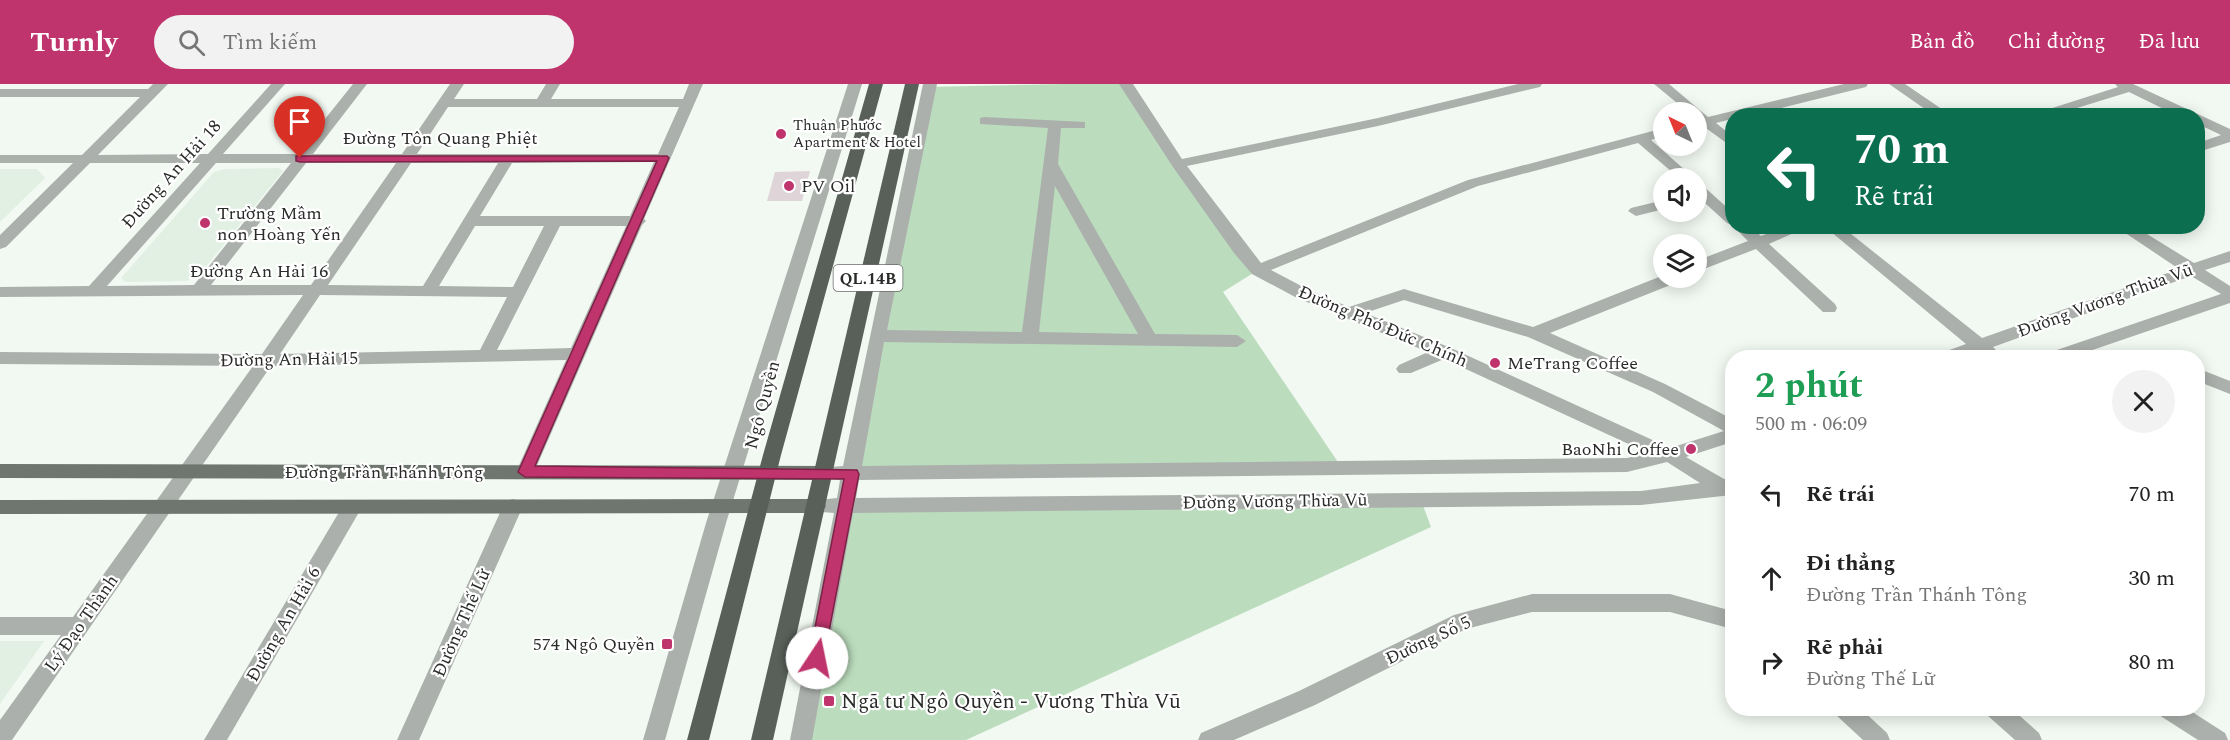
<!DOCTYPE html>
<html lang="vi">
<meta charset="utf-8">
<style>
body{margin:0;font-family:Spectral,serif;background:#f2f2f2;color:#222;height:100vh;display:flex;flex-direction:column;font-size:22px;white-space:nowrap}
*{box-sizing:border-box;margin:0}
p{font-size:20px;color:#767676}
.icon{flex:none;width:33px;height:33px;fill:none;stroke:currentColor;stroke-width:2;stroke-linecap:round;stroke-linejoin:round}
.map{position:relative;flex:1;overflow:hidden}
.panel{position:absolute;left:1725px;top:266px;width:480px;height:366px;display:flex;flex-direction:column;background:#fff;border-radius:24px;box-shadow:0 3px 15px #0003}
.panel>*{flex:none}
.banner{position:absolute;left:1725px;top:24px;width:480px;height:126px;border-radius:24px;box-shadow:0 3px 15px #0003;background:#0b6e4f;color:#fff;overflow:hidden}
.needle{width:39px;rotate:317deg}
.fabs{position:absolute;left:1653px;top:18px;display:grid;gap:12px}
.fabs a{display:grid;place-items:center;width:54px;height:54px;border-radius:50%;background:#fff;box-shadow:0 3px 15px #0003;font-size:30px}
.pin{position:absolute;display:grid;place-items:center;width:51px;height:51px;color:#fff;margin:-62px -26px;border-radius:50% 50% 50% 0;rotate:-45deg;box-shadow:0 0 6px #0007}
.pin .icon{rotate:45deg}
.me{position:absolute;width:66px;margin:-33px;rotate:11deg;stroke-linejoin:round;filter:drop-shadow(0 0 4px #0008)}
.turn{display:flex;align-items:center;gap:21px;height:126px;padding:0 30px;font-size:27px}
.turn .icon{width:78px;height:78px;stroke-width:2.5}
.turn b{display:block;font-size:42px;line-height:51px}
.round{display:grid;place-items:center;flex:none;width:63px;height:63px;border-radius:32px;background:#f2f2f2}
.summary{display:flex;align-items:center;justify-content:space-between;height:102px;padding:0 30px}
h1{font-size:36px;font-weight:700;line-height:45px;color:#1e9e55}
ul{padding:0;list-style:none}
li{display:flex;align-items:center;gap:18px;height:84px;padding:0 30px}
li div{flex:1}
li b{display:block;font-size:22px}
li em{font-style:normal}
header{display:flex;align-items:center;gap:36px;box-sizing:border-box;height:84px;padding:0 30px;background:#bf346c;color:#fff}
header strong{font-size:28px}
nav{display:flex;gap:33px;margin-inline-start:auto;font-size:21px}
.search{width:420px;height:54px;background:#f2f2f2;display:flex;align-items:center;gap:15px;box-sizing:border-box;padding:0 21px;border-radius:33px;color:#767676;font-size:22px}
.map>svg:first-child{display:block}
.built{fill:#e2f0e3}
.green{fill:#bbdcbd}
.building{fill:#dfd4d7}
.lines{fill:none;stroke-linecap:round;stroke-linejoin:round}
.minor{fill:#acb0ad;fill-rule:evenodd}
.major{fill:#6f756f;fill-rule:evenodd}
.highway{fill:#59605a;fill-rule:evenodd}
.route{fill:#bf346c;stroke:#7c2246;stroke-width:1.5}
.poi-dot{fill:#bf346c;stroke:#fff;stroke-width:2}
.labels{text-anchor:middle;stroke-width:4.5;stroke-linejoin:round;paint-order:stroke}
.far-poi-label{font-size:15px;fill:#292c29;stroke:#fff;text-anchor:start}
.shield{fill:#fff;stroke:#696b69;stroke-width:1.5}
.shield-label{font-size:16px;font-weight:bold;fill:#292c29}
.street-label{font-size:18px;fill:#292c29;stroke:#fff}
.poi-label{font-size:18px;fill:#292c29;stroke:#fff;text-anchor:start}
.near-poi-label{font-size:21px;fill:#292c29;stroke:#fff;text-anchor:start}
</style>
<header>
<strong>Turnly</strong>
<div class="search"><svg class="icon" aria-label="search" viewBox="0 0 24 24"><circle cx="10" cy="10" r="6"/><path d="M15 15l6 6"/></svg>Tìm kiếm</div>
<nav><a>Bản đồ</a><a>Chỉ đường</a><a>Đã lưu</a></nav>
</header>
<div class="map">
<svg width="2230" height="656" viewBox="0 0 2230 656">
<rect width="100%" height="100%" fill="#f2f9f2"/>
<!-- built -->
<g class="built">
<path d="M279,84L283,87L200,190L186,197L125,198L121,194L214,88L225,85Z"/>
<path d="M0,85H37L45,94L0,138Z"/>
<path d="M0,557H44L0,620Z"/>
</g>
<!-- green -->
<g class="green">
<path d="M1064,0H1124L1258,186L1223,208L1342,384L852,390L929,3Z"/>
<path d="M1421,416L1431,443L966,656H801L846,422Z"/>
</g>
<!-- building -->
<path class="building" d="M810,87L802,117H767L775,88Z"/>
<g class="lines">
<!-- minor -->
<g class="minor">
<path d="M153,0H168L98,71L208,70L271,0H285L223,70H297L353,0H367L313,70H402L450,0H464L454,15H537L546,0H560L551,15H683L689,0H703L644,135L646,137L642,141L532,393H518L516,388L566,276L271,282L12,656H0V636L61,551H0V533H73L253,282L0,280V268L262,270L303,211L0,213V203L89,202L200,79H90L6,163L0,165V151L73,79H0V71H82L140,13H0V5H148ZM448,23H679L658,70H417ZM654,78L630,132H480L512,79ZM216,79H291L194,201L107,202ZM306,79H396L311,201H211ZM411,79H498L423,202L328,201ZM475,142H544L513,203L439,202ZM560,142H626L571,264L497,266ZM320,211L507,213L480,266L280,270Z"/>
<path d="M848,0H862L726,439L665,656H643L706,439Z"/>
<path d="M923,0H937L887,246L1022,248L1048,44L980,40V34L985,33L1085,38V44H1061L1058,80L1155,250L1237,251L1246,257L1237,263L884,258L862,382L1627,374L1648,369L1444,275L1411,289H1399L1396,285L1399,281L1428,268L1297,214L1252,190L1234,169L1173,83L1119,0H1133L1182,75L1378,34L1518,0H1542L1540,3L1378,42L1187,82L1261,179L1468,96L1664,44V52L1651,56L1694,94H1679L1638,59L1478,102L1271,186L1309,206L1349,223L1404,205L1533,243L1664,191L1680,194L1678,198L1550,249L1665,300L1732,335V358L1686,373L1724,395L1732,393V411L1641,421L853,429L812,656H790L834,429L809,427L806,422L809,417L837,414L840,396L817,394L815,389L817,384L843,382ZM1055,102L1138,250L1039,248ZM1404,216L1528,253L1653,308L1724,347L1670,364L1451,264L1365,229ZM1667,378L1700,399L1641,407L856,414L859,396L1627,388Z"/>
<path d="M1654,0H1669L1708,33L1844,0H1868L1866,3L1748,32H1732V35L1716,39L1732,52V63L1703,42L1696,44V28H1688Z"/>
<path d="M1889,0H1905L1952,32H1935Z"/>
<path d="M2115,0H2133L2230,45V58L2198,68V59L2221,51L2198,40V32H2178L2129,8L2051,32H2027L2118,3Z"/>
<path d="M1696,99L1701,100L1732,128V141L1727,139L1696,111Z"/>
<path d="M1664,116V125L1636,132L1628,127L1631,124Z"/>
<path d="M1733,142H1750L1761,152L1787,142H1809L1769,160L1835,220L1837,224L1835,228H1823L1756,165L1696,188V177L1748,157Z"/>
<path d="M1824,142H1841L1982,254L2179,185L2115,142H2134L2194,179L2230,167V178L2205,186L2230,202V219L2072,273H2045L2048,269L2221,210L2191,192L1993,263L2003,273H1983L1977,269L1965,273H1938L1941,269L1966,260Z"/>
<path d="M1930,142H1966C1958,149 1938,149 1930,142Z"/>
<path d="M2202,286L2230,297V310L2202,299L2198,300V287Z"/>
<path d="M513,415L520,417L523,422L419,656H397L503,422L506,417Z"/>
<path d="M352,416L359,418L362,423L227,656H204L345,418Z"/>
<path d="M1532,510H1670L1732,527V545L1670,528H1532L1466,545L1315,621L1234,656H1198L1201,649L1299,607L1454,531Z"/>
<path d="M1833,624H1860L1887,649L1890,656H1863L1836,631Z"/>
<path d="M1984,624H2011L2039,649L2042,656H2015L1987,631Z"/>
<path d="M2156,624H2186L2225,649L2228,656H2198L2159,631Z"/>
</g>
<!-- major -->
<g class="major">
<path d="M0,380L824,382L831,384L833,389L831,394L824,396L0,394Z"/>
<path d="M816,415L823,417L826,422L823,427L816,429L0,430V416Z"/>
</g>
<!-- highway -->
<g class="highway">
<path d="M869,0H883L781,371L709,656H687L763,371Z"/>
<path d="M905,0H919L773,656H751Z"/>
</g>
</g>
<!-- route -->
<path class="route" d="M296,72H667L669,74L535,382L857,386L859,390L823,579H812L809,574L844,395L525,393L518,388L657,77L300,78L296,77Z"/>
<!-- markers -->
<g class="poi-dot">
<circle cx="781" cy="50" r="6"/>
<circle cx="789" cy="102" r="6"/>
<circle cx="205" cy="139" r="6"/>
<circle cx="1495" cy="279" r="6"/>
<circle cx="1691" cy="365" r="6"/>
<rect x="661" y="554" width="12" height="12" rx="3"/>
<rect x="823" y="611" width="12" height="12" rx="3"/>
</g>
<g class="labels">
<!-- far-poi labels -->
<g class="far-poi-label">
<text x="793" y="46">Thuận Phước<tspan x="793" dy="17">Apartment &amp; Hotel</tspan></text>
</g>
<!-- shield labels -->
<rect class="shield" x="833.5" y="181" width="69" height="26" rx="4.5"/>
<g class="shield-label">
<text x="868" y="200">QL.14B</text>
</g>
<!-- street labels -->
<g class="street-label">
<text x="440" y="60">Đường Tôn Quang Phiệt</text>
<text transform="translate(171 90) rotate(-48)" y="6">Đường An Hải 18</text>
<text x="259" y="193">Đường An Hải 16</text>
<text transform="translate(2105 216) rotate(-20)" y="6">Đường Vương Thừa Vũ</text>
<text transform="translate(1383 242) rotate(23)" y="6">Đường Phó Đức Chính</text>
<text transform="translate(289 275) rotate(-1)" y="6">Đường An Hải 15</text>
<text transform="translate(762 321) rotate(-75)" y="6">Ngô Quyền</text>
<text x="384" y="394">Đường Trần Thánh Tông</text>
<text transform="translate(1275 417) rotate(-1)" y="6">Đường Vương Thừa Vũ</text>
<text transform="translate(81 539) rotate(-55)" y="6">Lý Đạo Thành</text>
<text transform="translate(461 539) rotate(-66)" y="6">Đường Thế Lữ</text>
<text transform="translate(283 540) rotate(-60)" y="6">Đường An Hải 6</text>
<text transform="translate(1428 556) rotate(-25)" y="6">Đường Số 5</text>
</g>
<!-- poi labels -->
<g class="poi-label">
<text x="801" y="108">PV Oil</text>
<text x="217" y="135">Trường Mầm<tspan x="217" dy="21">non Hoàng Yến</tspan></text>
<text x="1507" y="285">MeTrang Coffee</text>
<text x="1679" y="371" text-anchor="end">BaoNhi Coffee</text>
<text x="655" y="566" text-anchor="end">574 Ngô Quyền</text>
</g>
<!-- near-poi labels -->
<g class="near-poi-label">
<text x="841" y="624">Ngã tư Ngô Quyền - Vương Thừa Vũ</text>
</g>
</g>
</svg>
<div class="fabs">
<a><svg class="needle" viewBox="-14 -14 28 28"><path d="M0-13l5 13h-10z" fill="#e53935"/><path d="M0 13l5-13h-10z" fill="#767676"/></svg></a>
<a><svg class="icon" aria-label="sound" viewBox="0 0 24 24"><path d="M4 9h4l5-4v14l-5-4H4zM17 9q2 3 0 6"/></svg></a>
<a><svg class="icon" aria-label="layers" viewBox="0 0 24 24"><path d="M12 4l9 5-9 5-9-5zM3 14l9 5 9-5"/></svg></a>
</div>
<div class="pin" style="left:300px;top:74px;background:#d93025"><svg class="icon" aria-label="arrive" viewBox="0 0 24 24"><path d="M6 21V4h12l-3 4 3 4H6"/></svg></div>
<svg class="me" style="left:817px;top:574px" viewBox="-20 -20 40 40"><circle r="19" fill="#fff"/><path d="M0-13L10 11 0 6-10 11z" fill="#bf346c"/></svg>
<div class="banner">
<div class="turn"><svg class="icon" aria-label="left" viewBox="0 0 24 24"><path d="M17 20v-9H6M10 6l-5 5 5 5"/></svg><div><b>70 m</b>Rẽ trái</div></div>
</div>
<section class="panel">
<div class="summary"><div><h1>2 phút</h1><p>500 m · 06:09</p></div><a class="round"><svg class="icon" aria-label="close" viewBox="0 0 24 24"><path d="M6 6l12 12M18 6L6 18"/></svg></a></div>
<ul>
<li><svg class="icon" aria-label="left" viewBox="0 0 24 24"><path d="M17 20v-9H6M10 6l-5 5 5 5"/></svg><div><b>Rẽ trái</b></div><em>70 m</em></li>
<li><svg class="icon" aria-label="ahead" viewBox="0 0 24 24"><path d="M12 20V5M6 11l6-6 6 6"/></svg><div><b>Đi thẳng</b><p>Đường Trần Thánh Tông</p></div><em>30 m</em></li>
<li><svg class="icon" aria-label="right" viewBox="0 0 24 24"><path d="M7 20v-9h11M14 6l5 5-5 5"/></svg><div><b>Rẽ phải</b><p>Đường Thế Lữ</p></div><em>80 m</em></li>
</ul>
</section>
</div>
